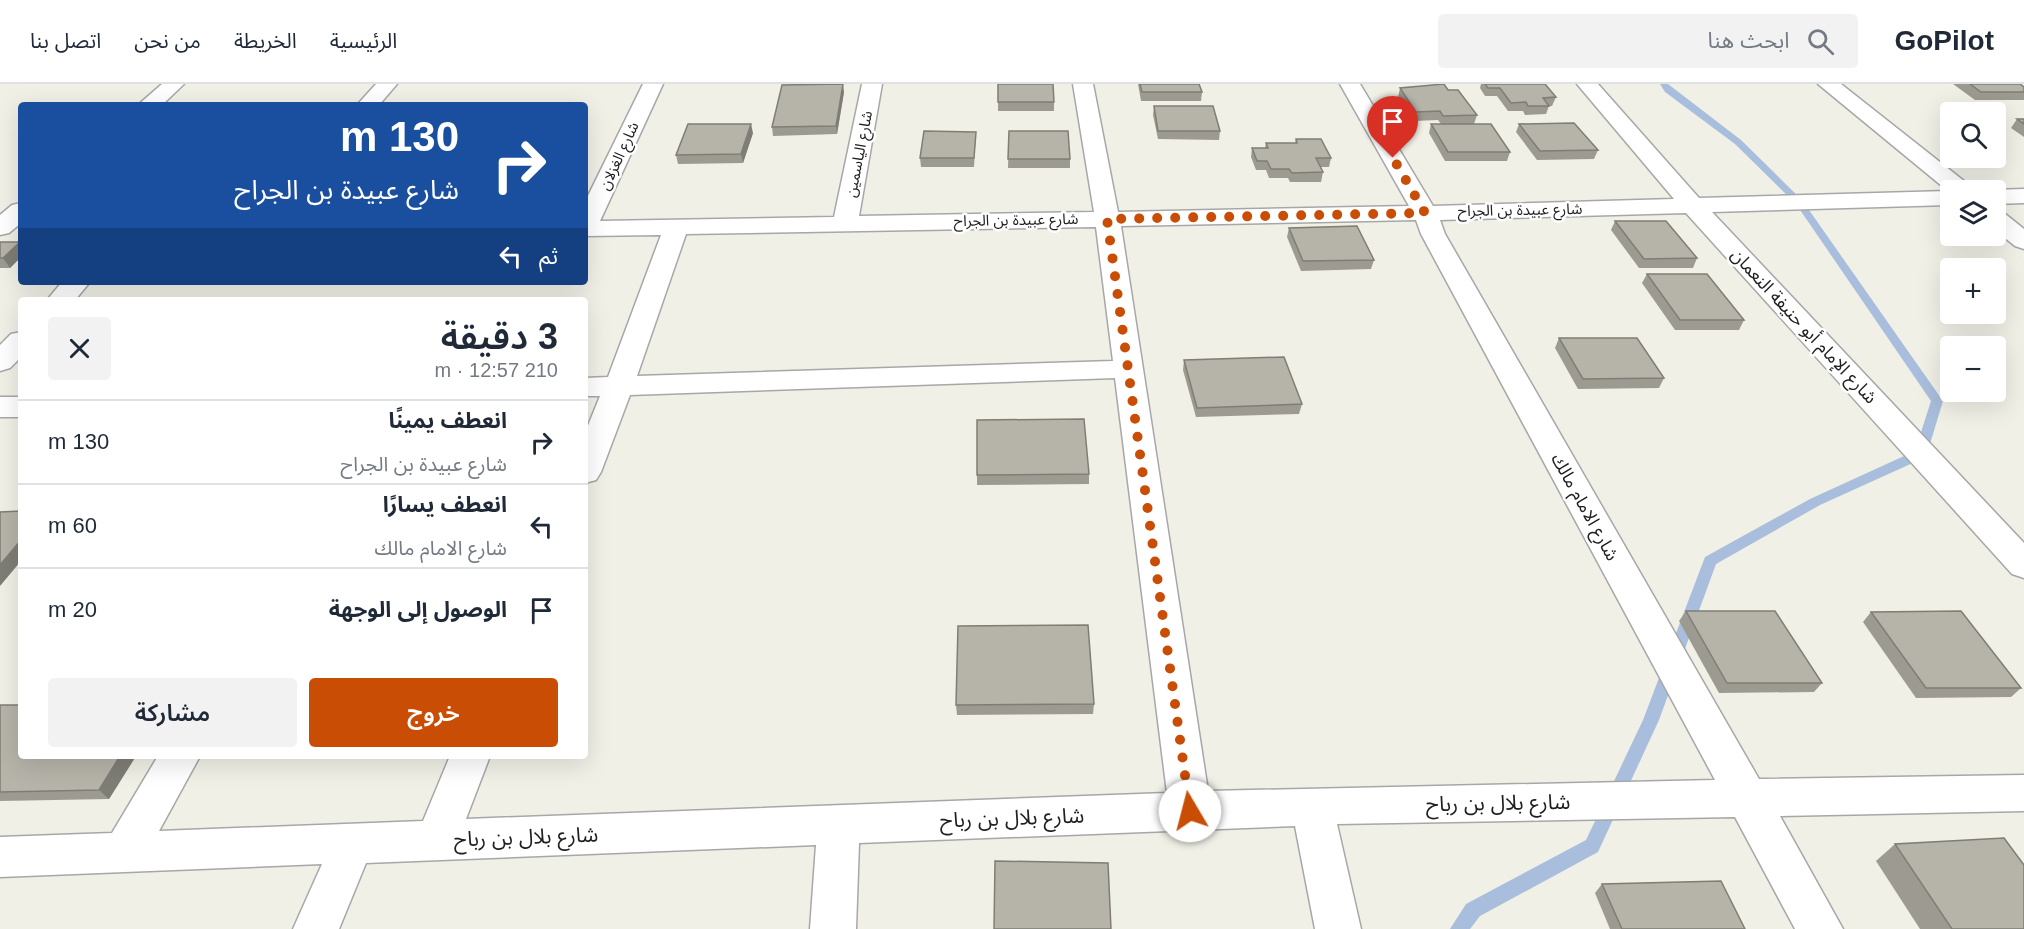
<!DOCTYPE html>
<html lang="ar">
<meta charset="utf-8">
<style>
body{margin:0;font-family:Helvetica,"Noto Sans Arabic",sans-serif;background:#f2f2f3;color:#1f2937;direction:rtl;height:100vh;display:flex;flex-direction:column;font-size:22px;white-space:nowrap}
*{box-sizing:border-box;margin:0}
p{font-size:20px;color:#747a83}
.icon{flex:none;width:33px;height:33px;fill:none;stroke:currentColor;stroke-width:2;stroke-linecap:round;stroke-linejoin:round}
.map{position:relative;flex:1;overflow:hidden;direction:ltr}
.sheet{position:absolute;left:18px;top:213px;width:570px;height:462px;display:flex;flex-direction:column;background:#fff;border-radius:6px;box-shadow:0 6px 24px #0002;direction:rtl}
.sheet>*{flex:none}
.hud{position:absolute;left:18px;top:18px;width:570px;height:183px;border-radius:6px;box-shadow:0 6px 24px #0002;direction:rtl;background:#1a4fa0;color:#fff;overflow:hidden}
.tools{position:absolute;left:1940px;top:18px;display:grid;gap:12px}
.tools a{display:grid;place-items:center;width:66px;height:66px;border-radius:6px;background:#fff;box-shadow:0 6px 24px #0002;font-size:30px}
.pin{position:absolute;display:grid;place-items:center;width:51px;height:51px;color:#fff;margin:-62px -26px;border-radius:50% 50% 50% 0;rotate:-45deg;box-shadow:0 0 6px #0007}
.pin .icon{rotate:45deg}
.me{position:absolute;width:66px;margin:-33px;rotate:352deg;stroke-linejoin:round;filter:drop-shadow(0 0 4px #0008)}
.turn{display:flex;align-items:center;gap:21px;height:126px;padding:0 30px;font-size:27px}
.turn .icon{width:78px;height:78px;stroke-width:2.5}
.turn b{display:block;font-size:42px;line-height:51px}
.then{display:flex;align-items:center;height:57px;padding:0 30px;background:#0003;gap:12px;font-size:22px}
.round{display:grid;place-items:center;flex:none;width:63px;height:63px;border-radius:6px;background:#f2f2f3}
.overview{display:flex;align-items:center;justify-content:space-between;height:102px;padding:0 30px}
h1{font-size:36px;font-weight:600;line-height:45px}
.cta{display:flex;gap:12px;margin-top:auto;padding:12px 30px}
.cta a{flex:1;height:69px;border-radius:6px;background:#ca4d06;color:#fff;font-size:24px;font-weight:600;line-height:69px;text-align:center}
.cta a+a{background:#f2f2f3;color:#1f2937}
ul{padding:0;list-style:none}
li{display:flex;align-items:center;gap:18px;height:84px;padding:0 30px;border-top:2px solid #e0e1e3}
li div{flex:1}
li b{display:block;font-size:22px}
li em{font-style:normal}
header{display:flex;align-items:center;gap:36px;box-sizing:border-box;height:84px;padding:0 30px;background:#fff;border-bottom:2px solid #e0e1e3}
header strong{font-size:28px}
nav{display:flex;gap:33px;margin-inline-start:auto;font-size:21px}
.search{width:420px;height:54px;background:#f2f2f3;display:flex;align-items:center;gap:15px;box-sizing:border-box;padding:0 21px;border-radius:6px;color:#747a83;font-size:22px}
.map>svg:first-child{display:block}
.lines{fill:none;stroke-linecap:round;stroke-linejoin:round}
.stream{fill:#a9bedc;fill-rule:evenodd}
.minor-casing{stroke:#a7a7a7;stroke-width:3}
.minor{fill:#fff;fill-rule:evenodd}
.wall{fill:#9d9b91}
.shaded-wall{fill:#7f7e76}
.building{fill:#b6b4a9;stroke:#7f7e76;stroke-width:1.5}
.route{stroke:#ca4d06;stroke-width:10;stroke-dasharray:0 18}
.labels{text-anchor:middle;stroke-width:5;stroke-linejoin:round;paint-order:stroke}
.far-street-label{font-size:15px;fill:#202020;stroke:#fff}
.street-label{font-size:18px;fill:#202020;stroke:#fff}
.near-street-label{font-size:21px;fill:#202020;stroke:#fff}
</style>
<header>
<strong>GoPilot</strong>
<div class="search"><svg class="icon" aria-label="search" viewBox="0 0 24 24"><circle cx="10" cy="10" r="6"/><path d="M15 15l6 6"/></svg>ابحث هنا</div>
<nav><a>الرئيسية</a><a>الخريطة</a><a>من نحن</a><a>اتصل بنا</a></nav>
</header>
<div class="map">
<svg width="2024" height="845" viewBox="0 0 2024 845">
<rect width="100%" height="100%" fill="#f0f0e7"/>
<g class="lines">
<!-- stream -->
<path class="stream" d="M1660,0H1668L1741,56L1802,116L1943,317L1926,373L1820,421L1716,480L1659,636L1598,768L1480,832L1470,845H1450L1466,820L1586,756L1643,636L1705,473L1810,415L1915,367L1931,317L1796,120L1735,60L1665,8Z"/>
<!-- minor casing -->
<g class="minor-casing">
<g id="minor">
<path d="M162,0H184L162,21H138Z"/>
<path d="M376,0H397L379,21H357Z"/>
<path d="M643,0H663L600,137L834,133L862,0H882L859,132L1094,128L1073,0H1093L1118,128L1409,122L1340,0H1360L1433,122L1674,115L1577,0H1598L1699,114L1948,107L1818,0H1841L1969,101L1972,106H1950V121L1712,128L2024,459V494L2012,490L1686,129L1440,136L1445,150L1759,695L2024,691V727L1780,732L1843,845H1795L1735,733L1337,740L1361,845H1315L1295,742L859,759L856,845H810L816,761L366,779L339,845H293L322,780L0,793V753L112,749L158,672H200L159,747L423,737L450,672H490L466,735L1167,709L1115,294L630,311L601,388L596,396L585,399V349L600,312H585V294L608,293L661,151L585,152V118ZM1416,136L1421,150L1715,696L1208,707L1121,142ZM1096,143L1113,277L637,292L686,150Z"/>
<path d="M2024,105V119L1995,120V106H1992Z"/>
<path d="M21,119V139L9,149L0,151V131L12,121Z"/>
<path d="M1995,127L2004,129L2024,145V165L2015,162L1995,146Z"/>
<path d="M62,198H90L75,216H47Z"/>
<path d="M21,248V273L10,284L0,287V261L11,250Z"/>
<rect x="0" y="313" width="21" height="20"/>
</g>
</g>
<!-- minor -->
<use href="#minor" class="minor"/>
</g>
<!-- wall -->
<g class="wall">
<path d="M998,0L1054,18V27H998Z"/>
<path d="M1138,0H1199L1202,8L1201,17H1141Z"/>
<path d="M1481,0H1545L1556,13L1552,22H1549L1546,30L1525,31L1523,27H1508L1497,12H1485L1480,4Z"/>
<path d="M1953,0H2020L2024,3V16H1975Z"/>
<path d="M1400,4L1448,6L1477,31L1474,40H1441L1438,36L1414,37L1398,13Z"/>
<path d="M844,8L837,50L773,52L772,43Z"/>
<path d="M1154,22L1220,47L1219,56L1158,55L1153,31Z"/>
<path d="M2017,35H2024V53L2011,44Z"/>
<path d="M1431,40L1510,68L1507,77H1445L1429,49Z"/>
<path d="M1519,40L1598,66L1594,75L1537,76L1516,48Z"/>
<path d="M1009,47L1070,75V84H1008Z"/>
<path d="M976,48L974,83H921L920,74Z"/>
<path d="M753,49L743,79L678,80L676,71Z"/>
<path d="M1296,55L1331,74L1329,83H1320L1323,88L1321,98H1290L1288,94H1269L1266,86H1256L1251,73L1252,64H1265L1266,59H1295Z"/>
<path d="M1615,137L1697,174L1693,184H1639L1611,146Z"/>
<path d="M1289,144L1374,176L1371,185L1301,187L1287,153Z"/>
<path d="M0,158H20L21,159V173L10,184H0Z"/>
<path d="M1647,190L1744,236L1739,246H1675L1642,199Z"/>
<path d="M1559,254L1664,294L1659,304L1578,305L1555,264Z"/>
<path d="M1184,276L1302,320L1299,330L1196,333L1183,286Z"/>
<path d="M1089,390V400L977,401V391Z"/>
<path d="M1686,527L1822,599L1814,608L1719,609L1679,537Z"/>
<path d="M1871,528L2021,604L2011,613L1916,614L1863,538Z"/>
<path d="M1094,620L1093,630L957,631L956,621Z"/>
<path d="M0,621L21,672H136L109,715L0,717Z"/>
<path d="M1895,760L2024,845H1920L1876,777Z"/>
<path d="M1602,800L1745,845H1610L1595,809Z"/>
</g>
<!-- shaded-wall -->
<g class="shaded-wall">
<path d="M843,0L844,8L837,50L836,42Z"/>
<path d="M751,40L753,49L743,79L741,70Z"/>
<path d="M20,158L21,173L10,184L3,174Z"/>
<path d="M21,456V477L0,502V481Z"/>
<path d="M120,672H136L109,715L99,706Z"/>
</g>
<!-- building -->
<g class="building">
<path d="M843,0L836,42L772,43L782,1Z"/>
<path d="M998,0H1053L1054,18H998Z"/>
<path d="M1140,0H1199L1202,8H1142Z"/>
<path d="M1444,0L1448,6H1458L1477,31L1443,32L1440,27L1416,28L1400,4Z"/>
<path d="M1485,0H1545L1556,13L1543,14L1549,22H1528L1526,18L1511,19L1500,4H1488Z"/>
<path d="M1970,0H2020L2024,3V8H1981Z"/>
<path d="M1154,22H1213L1220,47H1158Z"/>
<path d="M2017,35H2024V40Z"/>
<path d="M1574,39L1598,66L1540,67L1519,40Z"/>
<path d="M688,40H751L741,70L676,71Z"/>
<path d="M1431,40H1491L1510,68H1448Z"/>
<path d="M924,47L976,48L974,74H920Z"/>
<path d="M1009,47H1068L1070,75H1008Z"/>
<path d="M1296,55H1321L1331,74H1316L1323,88L1292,89L1289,85H1271L1267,77H1257L1252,64H1268L1266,59H1297Z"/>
<path d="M1615,137H1666L1697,174L1644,175Z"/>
<path d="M1357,142L1374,176L1303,177L1289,144Z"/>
<path d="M0,158H20L3,174H0Z"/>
<path d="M1647,190H1707L1744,236H1680Z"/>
<path d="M1559,254H1637L1664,294L1583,295Z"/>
<path d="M1284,273L1302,320L1197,324L1184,276Z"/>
<path d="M1084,335L1089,390L977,391V336Z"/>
<path d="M21,427V456L0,481V428Z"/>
<path d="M1686,527H1775L1822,599H1727Z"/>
<path d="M1961,527L2021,604H1926L1871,528Z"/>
<path d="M1088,541L1094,620L956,621L958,542Z"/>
<path d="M0,621H21V672H120L99,706L0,708Z"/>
<path d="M2004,754L2024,781V845H1952L1895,760Z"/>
<path d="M995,777L1108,779L1111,845H994Z"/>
<path d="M1721,797L1745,845H1622L1602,800Z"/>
</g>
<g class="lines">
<!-- route -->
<path class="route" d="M1190,727L1107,135L1425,129L1393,74"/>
</g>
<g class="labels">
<!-- far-street labels -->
<g class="far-street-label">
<text transform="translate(859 70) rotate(-79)" y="5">شارع الياسمين</text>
<text transform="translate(619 72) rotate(-65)" y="5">شارع الغزلان</text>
<text transform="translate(1520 126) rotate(-1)" y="5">شارع عبيدة بن الجراح</text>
<text transform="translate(1016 136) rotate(-1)" y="5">شارع عبيدة بن الجراح</text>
</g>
<!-- street labels -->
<g class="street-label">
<text transform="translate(1804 242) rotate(47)" y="6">شارع الإمام أبو حنيفة النعمان</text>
<text transform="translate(1585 423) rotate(61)" y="6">شارع الامام مالك</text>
</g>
<!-- near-street labels -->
<g class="near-street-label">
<text transform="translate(1498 719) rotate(-1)" y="7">شارع بلال بن رباح</text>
<text transform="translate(1012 734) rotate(-2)" y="7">شارع بلال بن رباح</text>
<text transform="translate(526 753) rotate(-2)" y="7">شارع بلال بن رباح</text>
</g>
</g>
</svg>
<div class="tools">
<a><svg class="icon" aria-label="search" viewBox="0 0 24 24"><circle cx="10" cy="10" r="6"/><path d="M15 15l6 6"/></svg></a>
<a><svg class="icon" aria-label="layers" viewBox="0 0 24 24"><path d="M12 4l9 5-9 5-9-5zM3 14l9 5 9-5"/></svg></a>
<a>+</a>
<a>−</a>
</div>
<div class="pin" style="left:1393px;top:74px;background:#d93025"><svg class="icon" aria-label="arrive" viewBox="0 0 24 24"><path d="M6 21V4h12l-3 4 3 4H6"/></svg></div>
<svg class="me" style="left:1190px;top:727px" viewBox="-20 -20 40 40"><circle r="19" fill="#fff"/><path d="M0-13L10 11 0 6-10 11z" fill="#ca4d06"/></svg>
<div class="hud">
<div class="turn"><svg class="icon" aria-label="right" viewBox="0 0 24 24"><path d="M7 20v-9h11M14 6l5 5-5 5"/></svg><div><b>130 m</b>شارع عبيدة بن الجراح</div></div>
<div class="then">ثم<svg class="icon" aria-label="left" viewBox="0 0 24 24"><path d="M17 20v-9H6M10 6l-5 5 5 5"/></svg></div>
</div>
<section class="sheet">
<div class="overview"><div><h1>3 دقيقة</h1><p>210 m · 12:57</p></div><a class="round"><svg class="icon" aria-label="close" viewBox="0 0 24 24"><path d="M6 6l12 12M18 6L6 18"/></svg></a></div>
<ul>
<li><svg class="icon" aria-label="right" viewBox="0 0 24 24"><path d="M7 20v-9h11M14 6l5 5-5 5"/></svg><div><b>انعطف يمينًا</b><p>شارع عبيدة بن الجراح</p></div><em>130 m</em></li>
<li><svg class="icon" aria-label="left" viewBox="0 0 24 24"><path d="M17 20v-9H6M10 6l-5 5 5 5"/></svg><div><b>انعطف يسارًا</b><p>شارع الامام مالك</p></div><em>60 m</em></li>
<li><svg class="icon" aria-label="arrive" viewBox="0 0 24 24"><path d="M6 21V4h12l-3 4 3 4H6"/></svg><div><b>الوصول إلى الوجهة</b></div><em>20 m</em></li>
</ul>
<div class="cta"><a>خروج</a><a>مشاركة</a></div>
</section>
</div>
